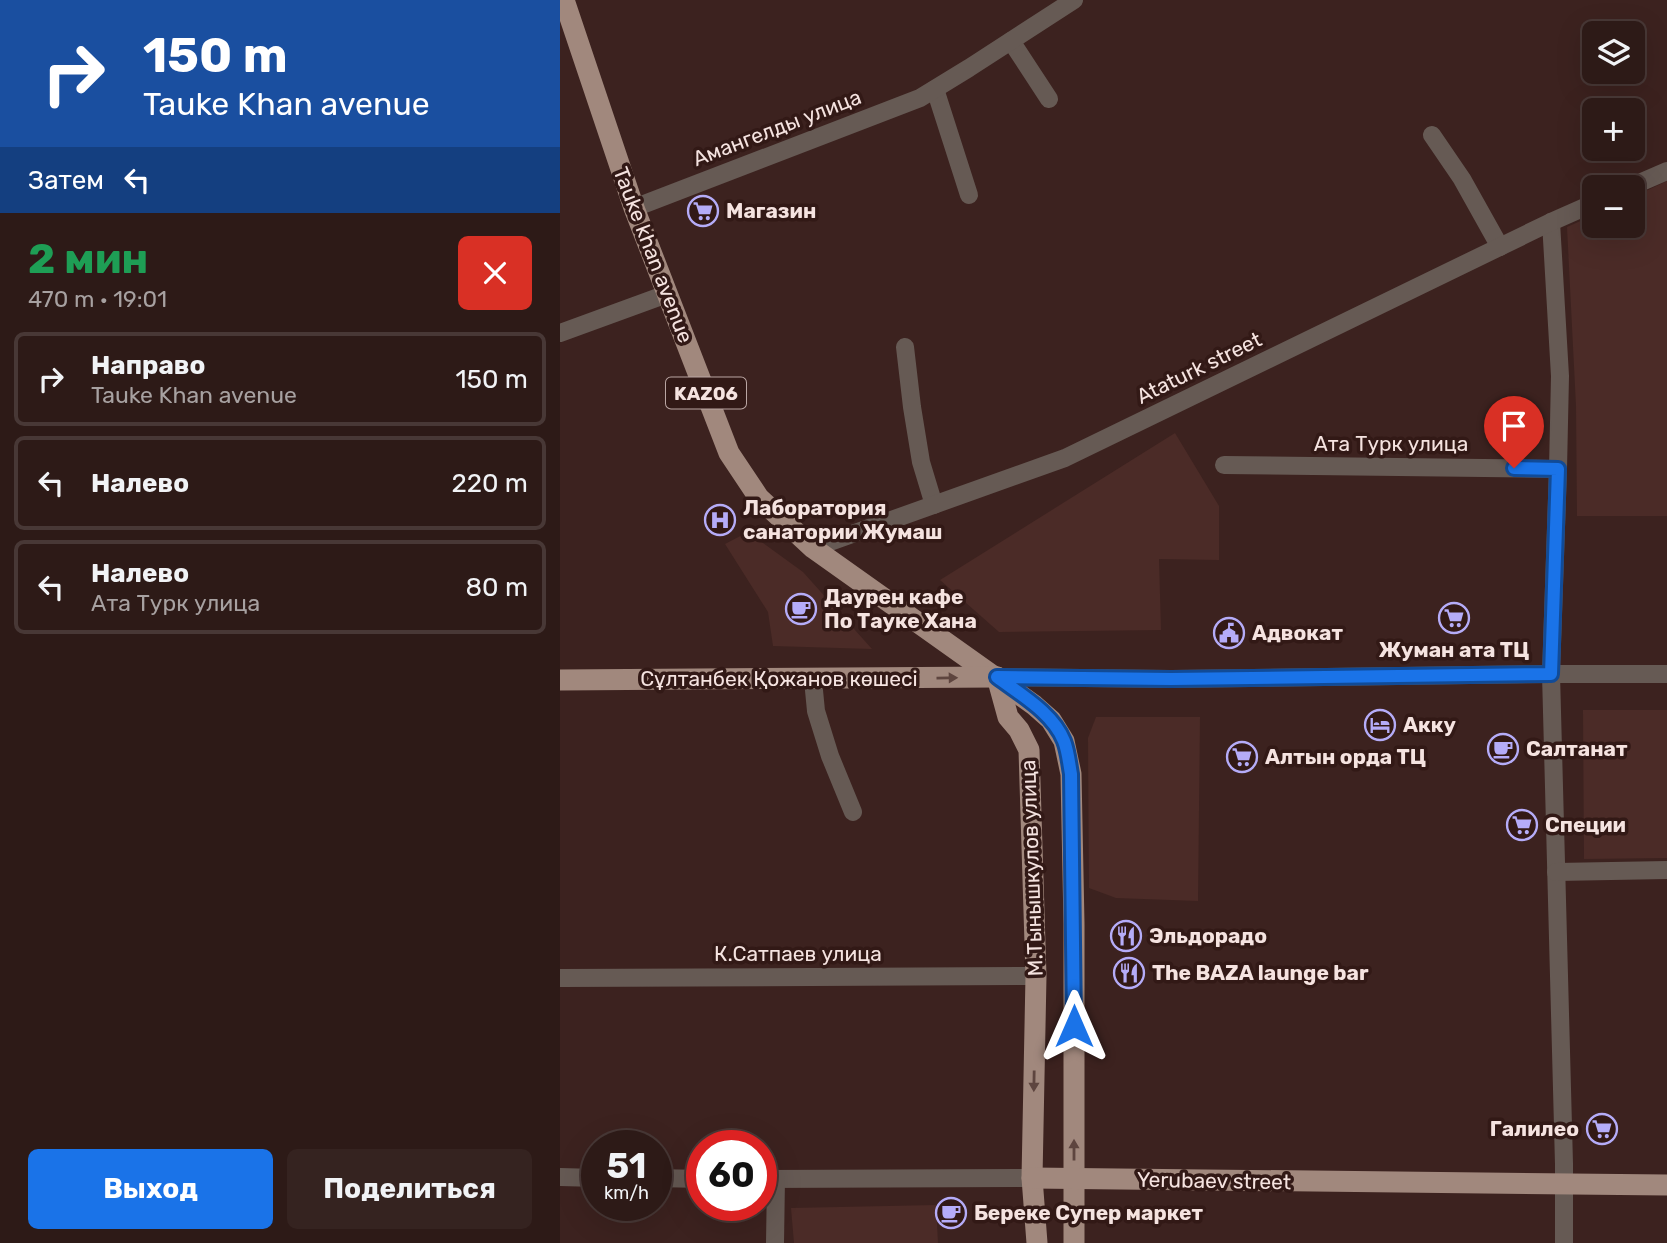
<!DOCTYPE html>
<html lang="ru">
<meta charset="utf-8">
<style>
body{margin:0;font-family:Rubik,sans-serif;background:#352320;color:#f1f3f6;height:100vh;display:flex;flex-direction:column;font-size:26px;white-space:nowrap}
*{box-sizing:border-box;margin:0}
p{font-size:23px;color:#a7a1a1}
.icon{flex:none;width:38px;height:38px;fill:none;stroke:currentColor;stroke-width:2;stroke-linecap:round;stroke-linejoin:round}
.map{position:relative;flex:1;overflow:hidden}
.side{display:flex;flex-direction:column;background:#2d1a17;width:560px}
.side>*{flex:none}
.banner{background:#1a4fa0;color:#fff;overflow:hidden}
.fabs{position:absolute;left:1022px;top:21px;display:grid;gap:14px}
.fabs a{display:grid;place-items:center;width:63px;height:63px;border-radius:10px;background:#2d1a17;box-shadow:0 7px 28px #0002,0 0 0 2px #483836;font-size:35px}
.speed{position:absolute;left:21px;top:1130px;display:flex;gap:14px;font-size:35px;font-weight:700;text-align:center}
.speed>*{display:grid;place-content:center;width:91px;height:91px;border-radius:50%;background:#2d1a17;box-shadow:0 7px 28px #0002,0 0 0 2px #483836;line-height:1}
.speed small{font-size:18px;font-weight:400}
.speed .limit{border:10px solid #d22;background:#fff;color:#111}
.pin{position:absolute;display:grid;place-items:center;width:60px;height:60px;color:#fff;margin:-72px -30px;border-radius:50% 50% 50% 0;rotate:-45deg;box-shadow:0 0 7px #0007}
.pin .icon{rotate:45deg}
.me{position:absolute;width:77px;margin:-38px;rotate:0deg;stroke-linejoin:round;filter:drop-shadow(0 0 5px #0008)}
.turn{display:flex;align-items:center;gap:24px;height:147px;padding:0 28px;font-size:32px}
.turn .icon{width:91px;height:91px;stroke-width:2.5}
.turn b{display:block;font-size:49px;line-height:60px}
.then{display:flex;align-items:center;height:66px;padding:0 28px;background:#0003;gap:14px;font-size:26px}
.round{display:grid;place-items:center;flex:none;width:74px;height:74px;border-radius:10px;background:#352320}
.overview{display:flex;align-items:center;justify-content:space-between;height:119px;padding:0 28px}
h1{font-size:42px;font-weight:700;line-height:52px;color:#1e9e55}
.action{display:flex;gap:14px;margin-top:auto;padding:14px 28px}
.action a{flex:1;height:80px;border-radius:10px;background:#1a73e8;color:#fff;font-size:28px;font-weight:700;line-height:80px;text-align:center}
.action a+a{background:#352320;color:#f1f3f6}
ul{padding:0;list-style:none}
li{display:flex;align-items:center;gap:21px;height:94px;margin:0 14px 10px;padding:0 14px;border:4px solid #483836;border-radius:10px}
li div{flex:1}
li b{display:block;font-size:26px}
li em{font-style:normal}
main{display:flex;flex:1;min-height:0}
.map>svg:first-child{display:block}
.built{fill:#4b2b27}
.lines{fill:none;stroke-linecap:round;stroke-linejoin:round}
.minor{stroke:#665a54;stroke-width:18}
.major{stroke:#a1887d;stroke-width:21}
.oneway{fill:#5e453f}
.route-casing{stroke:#114b97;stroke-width:18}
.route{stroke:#1a73e8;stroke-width:12}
.labels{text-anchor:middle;stroke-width:7;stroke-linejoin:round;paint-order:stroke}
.shield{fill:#321916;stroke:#baa6a3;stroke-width:2}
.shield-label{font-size:19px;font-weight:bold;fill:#f5e3e0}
.street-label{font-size:21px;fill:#f5e3e0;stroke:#321916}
.poi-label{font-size:21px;font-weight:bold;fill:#f5e3e0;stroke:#321916;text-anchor:start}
</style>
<main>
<section class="side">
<div class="banner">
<div class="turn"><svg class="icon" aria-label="right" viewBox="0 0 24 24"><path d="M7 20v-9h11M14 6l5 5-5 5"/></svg><div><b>150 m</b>Tauke Khan avenue</div></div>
<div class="then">Затем<svg class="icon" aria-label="left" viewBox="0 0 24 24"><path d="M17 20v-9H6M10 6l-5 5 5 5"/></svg></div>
</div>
<div class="overview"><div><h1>2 мин</h1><p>470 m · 19:01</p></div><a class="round" style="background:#d93025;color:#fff"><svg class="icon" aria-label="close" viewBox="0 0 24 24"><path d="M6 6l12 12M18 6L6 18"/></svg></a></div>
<ul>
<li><svg class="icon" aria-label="right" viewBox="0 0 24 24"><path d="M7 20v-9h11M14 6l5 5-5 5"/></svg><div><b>Направо</b><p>Tauke Khan avenue</p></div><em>150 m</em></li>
<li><svg class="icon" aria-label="left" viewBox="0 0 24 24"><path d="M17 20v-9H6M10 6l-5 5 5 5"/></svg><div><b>Налево</b></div><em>220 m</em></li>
<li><svg class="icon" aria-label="left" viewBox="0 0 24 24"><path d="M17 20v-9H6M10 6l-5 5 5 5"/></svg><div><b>Налево</b><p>Ата Турк улица</p></div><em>80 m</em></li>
</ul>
<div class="action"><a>Выход</a><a>Поделиться</a></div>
</section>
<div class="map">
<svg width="1107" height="1243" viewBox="0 0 1107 1243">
<rect width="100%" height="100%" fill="#3c221f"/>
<!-- built -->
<g class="built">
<path d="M1107,181V516H1017L1016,406L1007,227L1034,215V226H1073V197Z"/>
<path d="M615,433L659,506V560L599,559L601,630L439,632L380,580Z"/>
<path d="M188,532L243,572L312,649L213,646L208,612L165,544Z"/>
<path d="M1023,710H1107V858L1024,859Z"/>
<path d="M536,717H640L638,901L556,898L529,888L528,738Z"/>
<path d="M376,1205L378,1243H234L231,1208Z"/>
</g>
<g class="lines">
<!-- minor -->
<g class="minor">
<path d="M451,41L489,99"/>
<path d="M375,89L409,195"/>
<path d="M872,135L902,179L940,247"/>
<path d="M1070,187L1107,171"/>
<path d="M74,208L360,98L409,68L514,0"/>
<path d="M991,222L1000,376L998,469L991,674L1004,1164V1243"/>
<path d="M0,333L107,294"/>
<path d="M345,347L352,407L361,462L374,505"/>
<path d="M664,465L998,469"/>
<path d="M253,548L505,458L991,222L1034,203"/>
<path d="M437,677L611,679L991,674H1107"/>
<path d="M253,680L256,711L270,756L293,812"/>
<path d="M996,872L1107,870"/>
<path d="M0,978L476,976"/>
<path d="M0,1177L37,1178"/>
<path d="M96,1178L142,1179"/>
<path d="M201,1179L472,1178"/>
<path d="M215,1243L216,1179"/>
</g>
<!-- major -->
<g class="major">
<path d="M4,0L74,208L169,453L199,498L253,548L474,705L491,720L504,741L511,774L514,924V1243"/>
<path d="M437,677L448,717L459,730L469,750L476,976L472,1178L477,1243"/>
<path d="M0,680L437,677"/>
<path d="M472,1178L1107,1185"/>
</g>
</g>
<!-- one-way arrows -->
<defs><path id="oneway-solid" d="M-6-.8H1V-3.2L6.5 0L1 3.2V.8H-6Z" transform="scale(1.75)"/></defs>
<g class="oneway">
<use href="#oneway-solid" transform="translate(387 678) rotate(-1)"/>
<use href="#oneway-solid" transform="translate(474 1081) rotate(91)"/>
<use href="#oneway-solid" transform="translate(514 1150) rotate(-90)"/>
</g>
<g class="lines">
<!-- route casing -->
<g class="route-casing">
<path id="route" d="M514,1026L511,774C509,763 508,751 504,741C493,713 461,695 437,677L611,679L991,674L998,469L954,468"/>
</g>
<!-- route -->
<use href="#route" class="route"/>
</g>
<!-- icons -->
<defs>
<g id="supermarket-ring" transform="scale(1.575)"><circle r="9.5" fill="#321916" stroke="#b5acf8" stroke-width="1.5"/><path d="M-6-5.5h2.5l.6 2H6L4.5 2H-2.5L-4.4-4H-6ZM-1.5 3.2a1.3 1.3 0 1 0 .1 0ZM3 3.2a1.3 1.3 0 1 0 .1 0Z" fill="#b5acf8"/></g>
<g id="hospital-ring" transform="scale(1.575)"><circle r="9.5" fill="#321916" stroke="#b5acf8" stroke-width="1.5"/><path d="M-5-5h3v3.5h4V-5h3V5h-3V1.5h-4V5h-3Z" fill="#b5acf8"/></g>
<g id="cafe-ring" transform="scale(1.575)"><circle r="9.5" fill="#321916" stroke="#b5acf8" stroke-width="1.5"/><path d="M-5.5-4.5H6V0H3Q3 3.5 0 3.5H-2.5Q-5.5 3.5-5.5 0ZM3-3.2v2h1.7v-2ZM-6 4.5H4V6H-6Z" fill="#b5acf8"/></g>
<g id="civic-ring" transform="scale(1.575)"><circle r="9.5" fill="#321916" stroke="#b5acf8" stroke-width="1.5"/><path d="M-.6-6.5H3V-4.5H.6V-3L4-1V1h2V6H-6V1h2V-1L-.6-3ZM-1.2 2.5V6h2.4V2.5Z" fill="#b5acf8"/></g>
<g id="hotel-ring" transform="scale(1.575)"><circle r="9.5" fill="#321916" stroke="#b5acf8" stroke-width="1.5"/><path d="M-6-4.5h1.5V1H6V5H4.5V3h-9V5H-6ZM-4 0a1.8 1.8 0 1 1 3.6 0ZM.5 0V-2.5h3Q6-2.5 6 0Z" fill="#b5acf8"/></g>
<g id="restaurant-ring" transform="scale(1.575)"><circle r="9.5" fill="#321916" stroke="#b5acf8" stroke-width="1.5"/><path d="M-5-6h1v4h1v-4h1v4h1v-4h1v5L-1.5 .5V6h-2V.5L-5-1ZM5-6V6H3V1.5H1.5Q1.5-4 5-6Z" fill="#b5acf8"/></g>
</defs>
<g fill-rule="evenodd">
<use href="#supermarket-ring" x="143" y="211"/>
<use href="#hospital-ring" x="160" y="520"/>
<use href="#cafe-ring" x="241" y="609"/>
<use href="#supermarket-ring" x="894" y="618"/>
<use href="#civic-ring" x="669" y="633"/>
<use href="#hotel-ring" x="820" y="725"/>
<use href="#cafe-ring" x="943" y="749"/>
<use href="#supermarket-ring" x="682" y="757"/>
<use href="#supermarket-ring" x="962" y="825"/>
<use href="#restaurant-ring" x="566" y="936"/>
<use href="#restaurant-ring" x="569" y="973"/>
<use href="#supermarket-ring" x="1042" y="1129"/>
<use href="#cafe-ring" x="391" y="1213"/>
</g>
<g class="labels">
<!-- shield labels -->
<rect class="shield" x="106" y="377.5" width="80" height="31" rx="5"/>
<g class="shield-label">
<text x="146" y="400">KАZ06</text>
</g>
<!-- street labels -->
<g class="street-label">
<text transform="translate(217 128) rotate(-21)" y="7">Амангелды улица</text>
<text transform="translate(93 255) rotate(69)" y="7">Tauke khan avenue</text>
<text transform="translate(639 368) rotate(-26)" y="7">Ataturk street</text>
<text x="831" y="451">Ата Турк улица</text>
<text x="219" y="686">Сұлтанбек Қожанов көшесі</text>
<text transform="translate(472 868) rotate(-92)" y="7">М.Тынышкулов улица</text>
<text x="238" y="961">К.Сатпаев улица</text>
<text transform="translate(654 1181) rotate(1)" y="7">Yerubaev street</text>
</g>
<!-- poi labels -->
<g class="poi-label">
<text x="166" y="218">Магазин</text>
<text x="183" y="515">Лаборатория<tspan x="183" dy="24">санатории Жумаш</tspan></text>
<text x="264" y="604">Даурен кафе<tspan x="264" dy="24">По Тауке Хана</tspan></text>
<text x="692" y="640">Адвокат</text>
<text x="894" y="657" text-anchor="middle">Жуман ата ТЦ</text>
<text x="843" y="732">Акку</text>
<text x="966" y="756">Салтанат</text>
<text x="705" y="764">Алтын орда ТЦ</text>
<text x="985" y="832">Специи</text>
<text x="589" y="943">Эльдорадо</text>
<text x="592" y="980">The BAZA launge bar</text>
<text x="1019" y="1136" text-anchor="end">Галилео</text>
<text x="414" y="1220">Береке Супер маркет</text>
</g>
</g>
</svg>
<div class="fabs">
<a><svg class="icon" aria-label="layers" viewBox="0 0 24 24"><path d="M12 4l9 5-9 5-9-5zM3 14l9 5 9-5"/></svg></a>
<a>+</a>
<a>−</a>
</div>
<div class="speed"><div>51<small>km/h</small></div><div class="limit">60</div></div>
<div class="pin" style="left:954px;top:468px;background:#d93025"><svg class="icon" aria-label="arrive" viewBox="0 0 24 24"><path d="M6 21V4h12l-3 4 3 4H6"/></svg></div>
<svg class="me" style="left:514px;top:1026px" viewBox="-20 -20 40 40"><path d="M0-17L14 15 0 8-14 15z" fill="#1a73e8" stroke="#fff" stroke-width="4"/></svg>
</div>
</main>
